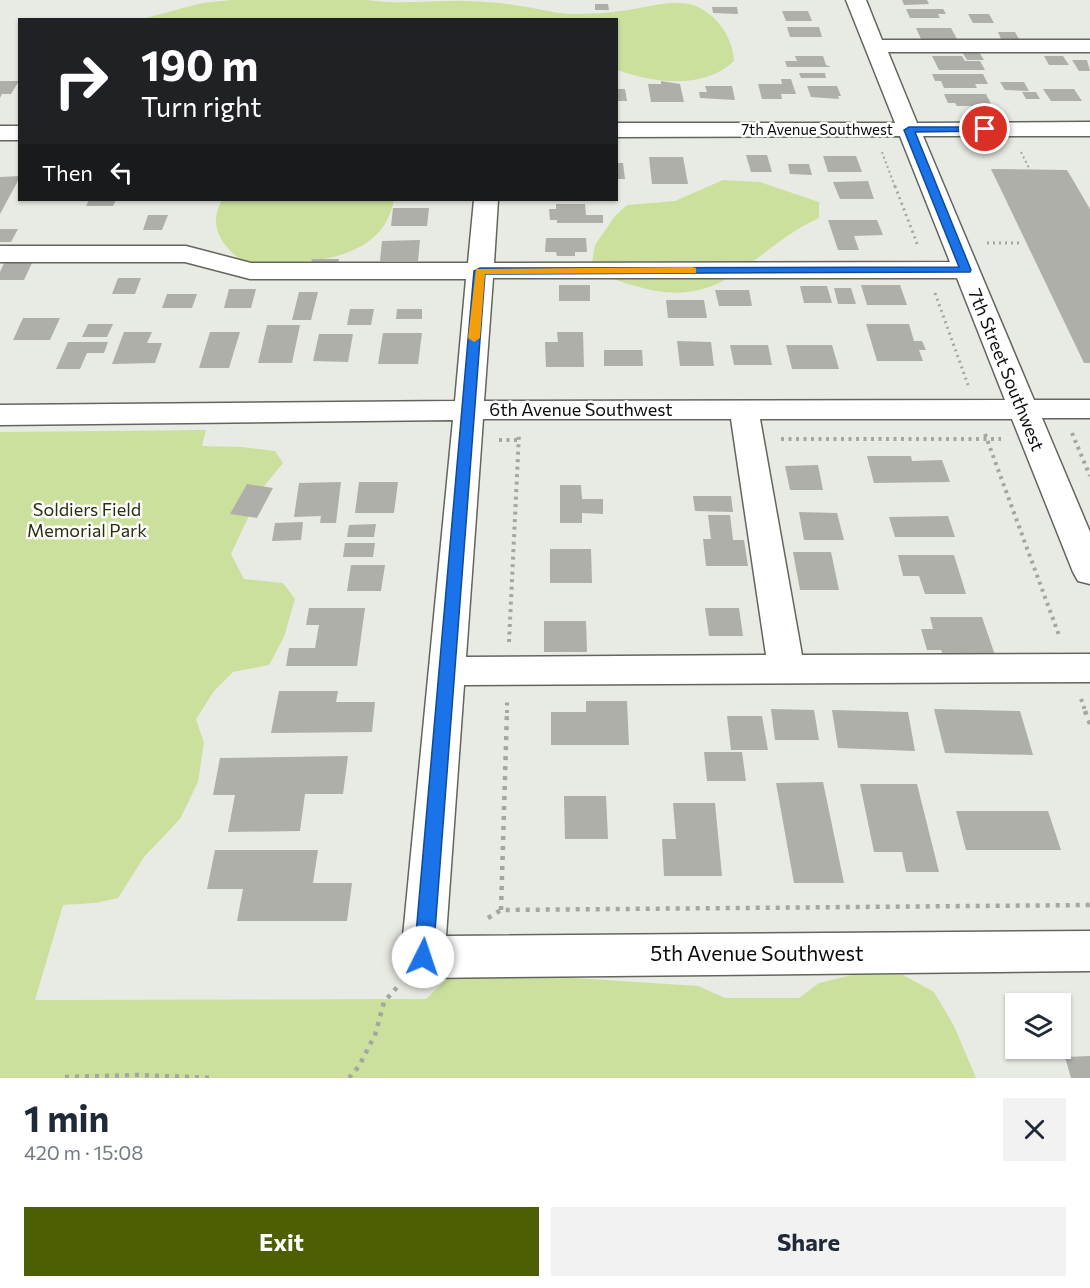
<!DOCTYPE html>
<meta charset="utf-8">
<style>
body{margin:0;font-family:Commissioner,sans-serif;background:#f2f2f3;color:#1f2937;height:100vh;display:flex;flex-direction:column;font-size:22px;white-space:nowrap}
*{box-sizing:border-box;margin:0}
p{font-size:20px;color:#747a83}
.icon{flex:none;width:33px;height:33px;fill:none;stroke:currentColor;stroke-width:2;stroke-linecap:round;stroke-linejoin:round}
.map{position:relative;height:1078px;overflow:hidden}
.panel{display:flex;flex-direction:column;background:#fff;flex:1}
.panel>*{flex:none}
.guide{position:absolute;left:18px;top:18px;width:600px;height:183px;border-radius:0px;box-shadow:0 2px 4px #0004;background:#202124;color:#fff;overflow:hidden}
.controls{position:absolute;left:1005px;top:993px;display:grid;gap:12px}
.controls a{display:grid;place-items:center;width:66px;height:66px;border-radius:0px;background:#fff;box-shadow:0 2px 4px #0004;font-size:30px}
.pin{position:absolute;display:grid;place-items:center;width:51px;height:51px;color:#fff;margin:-26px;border:3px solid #fff;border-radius:50%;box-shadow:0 2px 6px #0007}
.me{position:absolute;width:66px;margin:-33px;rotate:4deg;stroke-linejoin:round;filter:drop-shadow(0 0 4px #0008)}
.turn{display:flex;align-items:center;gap:21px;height:126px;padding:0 24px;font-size:27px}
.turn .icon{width:78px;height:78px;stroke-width:2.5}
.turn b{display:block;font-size:42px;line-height:51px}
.then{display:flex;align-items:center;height:57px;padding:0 24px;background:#0003;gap:12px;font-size:22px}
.round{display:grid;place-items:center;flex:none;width:63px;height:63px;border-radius:0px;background:#f2f2f3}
.headline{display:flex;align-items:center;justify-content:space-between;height:102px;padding:0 24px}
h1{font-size:36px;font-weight:700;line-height:45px}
.button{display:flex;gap:12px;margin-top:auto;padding:12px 24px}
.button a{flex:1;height:69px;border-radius:0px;background:#4c5f04;color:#fff;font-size:24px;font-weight:700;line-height:69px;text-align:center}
.button a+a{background:#f2f2f3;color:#1f2937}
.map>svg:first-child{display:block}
.green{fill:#cbe09d}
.building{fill:#adafa8}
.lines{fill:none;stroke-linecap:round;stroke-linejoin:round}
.minor-casing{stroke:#63655e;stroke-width:3}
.path-far3{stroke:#a4a6a0;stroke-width:2;stroke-dasharray:2 3;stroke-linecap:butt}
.path-far2{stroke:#a4a6a0;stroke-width:3;stroke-dasharray:2 4;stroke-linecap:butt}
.path-far1{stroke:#a4a6a0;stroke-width:4;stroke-dasharray:3 4.5;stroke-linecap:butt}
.path{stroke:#a4a6a0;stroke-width:4.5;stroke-dasharray:4 6;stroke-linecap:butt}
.minor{fill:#fff;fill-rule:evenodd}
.route{fill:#1a73e8;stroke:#114b97;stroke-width:1.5}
.slow{fill:#f59e0b}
.labels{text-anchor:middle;stroke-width:5;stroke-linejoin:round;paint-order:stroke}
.far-street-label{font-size:15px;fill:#0c0d0a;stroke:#fff}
.street-label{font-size:18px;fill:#0c0d0a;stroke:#fff}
.park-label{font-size:18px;fill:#272f0d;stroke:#fff}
.near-street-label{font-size:21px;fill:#0c0d0a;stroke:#fff}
</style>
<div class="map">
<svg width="1090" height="1078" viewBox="0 0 1090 1078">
<rect width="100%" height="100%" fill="#e8ebe3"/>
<!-- green -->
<g class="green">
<path d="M232,0H367C398,5 435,0 467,1C482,2 498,2 513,5C534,7 554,14 576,14C591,14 607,13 621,11C645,8 665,0 689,4C714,10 733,36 734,61C703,90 654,83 617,70L616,20L142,19L202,3Z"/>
<path d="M723,180L760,182L819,202V218C752,248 726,312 639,287C616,280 609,280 592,262L595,245L615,216L627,205L675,201Z"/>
<path d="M222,200H394C382,266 297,264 245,264C224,247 206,228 222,200Z"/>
<path d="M206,430L202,446L242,447L275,451L283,463L261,490L231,554L244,579L283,583L295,599L284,637L269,665L233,672L214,691L196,719L204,743L198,782L180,819L144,857L118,898L95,903L63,905L35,1000L426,999L451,975L496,973L698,986L725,998H799L819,983L852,975H903L934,992L954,1026L976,1078H0V432Z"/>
</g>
<!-- building -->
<g class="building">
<path d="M902,0H927L929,4L904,5Z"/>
<path d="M595,4H608L609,10H595Z"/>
<path d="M712,7H737L738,14L713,13Z"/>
<path d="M906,9H943L946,14H938L940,18H910Z"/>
<path d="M782,11H808L812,21H786Z"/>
<path d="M968,14H989L994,23H973Z"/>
<path d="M787,27H819L822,37H790Z"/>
<path d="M916,28H951L957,39H921Z"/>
<path d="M998,32H1015L1019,39H1001Z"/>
<path d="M962,52H979L984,60H967Z"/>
<path d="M795,56H823L826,65L831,67H787L785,61H797Z"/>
<path d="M932,56H962L965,61H980L985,70H939Z"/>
<path d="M1044,56H1063L1069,65H1049Z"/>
<path d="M1072,60H1087L1090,71H1079Z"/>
<path d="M799,73H825L826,78H801Z"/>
<path d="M932,74H983L988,84H975L977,88H944L941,81H935Z"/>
<path d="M781,79H791L796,94H781L782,99H762L758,84H782Z"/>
<path d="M0,81H19L11,94H2L0,98Z"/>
<path d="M661,81L680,84L684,102H651L648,84H661Z"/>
<path d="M1000,82H1024L1029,91L1005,90Z"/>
<path d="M705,86H732L735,100L700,98L699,92H707Z"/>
<path d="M807,86H837L841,96H838L839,99L811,97Z"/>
<path d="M616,89H625L627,101H616Z"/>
<path d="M1043,89H1074L1082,101H1051Z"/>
<path d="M1022,92H1036L1040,99H1026Z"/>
<path d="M944,94H986L992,106H957L955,103H948Z"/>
<path d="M746,155H767L772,172H751Z"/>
<path d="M823,156H856L862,172H828Z"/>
<path d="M649,157H683L688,184H652Z"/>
<path d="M616,163H623L625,179H616Z"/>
<path d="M788,164H809L812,175L790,174Z"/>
<path d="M991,169L1067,170L1090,209V363H1084Z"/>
<path d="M20,176V177L0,214V177Z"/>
<path d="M868,181L874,199H840L833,182Z"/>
<path d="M89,200H116L113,206H86Z"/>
<path d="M556,204H585L586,215H603V223H557V220H550L549,209H556Z"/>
<path d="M393,208H429L427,226H391Z"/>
<path d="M148,215H168L162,230H143Z"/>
<path d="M828,220H877L883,235L854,236L859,250H838Z"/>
<path d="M0,229H18L11,242H0Z"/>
<path d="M546,238H586L587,252H575V256H557L556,252H545Z"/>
<path d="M420,240L418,261H380L382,241Z"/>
<path d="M312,259H339L338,266H310Z"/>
<path d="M4,263H32L24,280H0V272Z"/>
<path d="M118,278H141L135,294H112Z"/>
<rect x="559" y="285" width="31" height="16"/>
<path d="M861,285H900L907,305H867Z"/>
<path d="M800,286H827L832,303H804Z"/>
<path d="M834,288H851L856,304H838Z"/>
<path d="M229,289H256L251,308H224Z"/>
<path d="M715,290H749L752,306H719Z"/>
<path d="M299,292H318L311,320H292Z"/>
<path d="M167,294H197L192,308H162Z"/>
<path d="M666,300H704L707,318H668Z"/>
<path d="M350,309H374L371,325H347Z"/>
<path d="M397,309H422V319H396Z"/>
<path d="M23,318H60L50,340H13Z"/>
<path d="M88,324H113L107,337H82Z"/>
<path d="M866,324H909L914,341H922L926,350H919L923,361H877Z"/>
<path d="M267,325H300L292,363H258Z"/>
<path d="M124,332H152L147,343H162L155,363L112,364Z"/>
<path d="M210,332H240L229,368H199Z"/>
<path d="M557,332H583L584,367H546L545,342H558Z"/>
<path d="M383,333H422L418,364H378Z"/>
<path d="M319,334H353L348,362L313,361Z"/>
<path d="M677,341L711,342L714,366H680Z"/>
<path d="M68,342H108L104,353H87L80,369H56Z"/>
<path d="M730,345H768L772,365H734Z"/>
<path d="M786,345H832L839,369H792Z"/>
<path d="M604,350H642L643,366H604Z"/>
<path d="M867,456H911L912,461L942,460L950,482L874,483Z"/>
<path d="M818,465L823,490H790L785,466Z"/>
<path d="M341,482L336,523H320L321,516L294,517L299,483Z"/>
<path d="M359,482H398L394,513H355Z"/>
<path d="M247,484L273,488L257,518L230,514Z"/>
<path d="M560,485H581L582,499H603V514L582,513V523H560Z"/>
<path d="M693,496H731L733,512L695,511Z"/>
<path d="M799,512L837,513L844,540H804Z"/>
<path d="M708,515H730L733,540H744L748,566H706L703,539H711Z"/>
<path d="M948,516L955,537H895L889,517Z"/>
<path d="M303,522L301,540L272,541L275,523Z"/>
<path d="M376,524L374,537H347L349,525Z"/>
<path d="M345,543H375L373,557H343Z"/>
<path d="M550,549H591L592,583H550Z"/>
<path d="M793,552H831L839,590H800Z"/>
<path d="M898,555H954L966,594H925L919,576H903Z"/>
<path d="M351,565H385L381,591H347Z"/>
<path d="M309,608H365L357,666H286L289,648H315L319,625H306Z"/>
<path d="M705,608H739L743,636H709Z"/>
<path d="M930,617H982L996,658H944L941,650H927L921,629H933Z"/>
<path d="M544,621H586L587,652H544Z"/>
<path d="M279,691H338L336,702H375L372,732L271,733Z"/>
<path d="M586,701H627L629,745H551V712H586Z"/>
<path d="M771,709L814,710L819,740H775Z"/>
<path d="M934,709L1020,711L1033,755L945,753Z"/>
<path d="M832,710L908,712L915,751L838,748Z"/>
<path d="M727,716H762L768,750H731Z"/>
<path d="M704,752H742L746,781H707Z"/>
<path d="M348,756L343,794H305L300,831L228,832L235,795H213L220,758Z"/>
<path d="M823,782L844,883H794L776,783Z"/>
<path d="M860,784H917L939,872H906L902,852H874Z"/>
<path d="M564,796H606L608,839H565Z"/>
<path d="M673,803H715L722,876H664L662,839H676Z"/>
<path d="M956,811H1048L1061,850H966Z"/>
<path d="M215,850H318L313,883H352L347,921H237L243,889H207Z"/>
<path d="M1090,1056V1078H1071L1065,1057Z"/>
</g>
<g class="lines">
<!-- minor casing -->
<g class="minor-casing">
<g id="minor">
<path d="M846,0H866L882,40H1090V52H888L917,123L1090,122V136H923L1034,400H1090V418H1042L1090,532V584L1078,581L1073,572L1012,419H760L802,655L1090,654V682L464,685L446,936L1090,931V971L423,978L408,972L401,957L453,420L0,425V405L455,401L466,279H250L185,262H0V246H186L251,263H468L474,200H498L494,263L950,262L900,136L616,137V123H895ZM493,278H957L1005,400L484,401ZM483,419H731L766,655L466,657Z"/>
<rect x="0" y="126" width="20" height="14"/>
</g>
</g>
<!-- path-far3 -->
<g class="path-far3">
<path d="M882,152L895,187"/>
<path d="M1021,152L1029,168"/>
</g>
<!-- path-far2 -->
<g class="path-far2">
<path d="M895,186L918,246"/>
<path d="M987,243H1022"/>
<path d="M935,293L968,385"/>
</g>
<!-- path-far1 -->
<g class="path-far1">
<path d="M1072,433L1090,476"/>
<path d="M985,434L1060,638"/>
<path d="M781,439H1001"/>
<path d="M499,440H519"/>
<path d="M509,642L519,434"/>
<path d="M1081,699L1086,713"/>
<path d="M507,713V701"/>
</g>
<!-- path -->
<g class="path">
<path d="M1085,711L1090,724"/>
<path d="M501,910L507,711"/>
<path d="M488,918L501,910L1090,905"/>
<path d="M65,1077L138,1075L214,1078"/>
<path d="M349,1078L359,1066L375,1035L384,1002L399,985"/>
</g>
<!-- minor -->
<use href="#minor" class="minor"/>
</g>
<!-- route -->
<path class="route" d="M985,127H988V131L915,132L971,270L970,272L485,274L433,957L430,963L423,965L417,963L414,957L474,271L480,268L959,267L904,130L909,127Z"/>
<!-- slow -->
<path class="slow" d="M692,267L696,268V273L485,274L480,338L474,342L468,338L476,269Z"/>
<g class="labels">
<!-- far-street labels -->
<g class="far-street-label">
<text x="817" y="135">7th Avenue Southwest</text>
</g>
<!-- street labels -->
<g class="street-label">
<text transform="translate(1006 370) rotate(68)" y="6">7th Street Southwest</text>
<text x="581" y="416">6th Avenue Southwest</text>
</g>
<!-- park labels -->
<g class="park-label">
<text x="87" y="516">Soldiers Field<tspan x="87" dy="21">Memorial Park</tspan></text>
</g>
<!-- near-street labels -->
<g class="near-street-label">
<text x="757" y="961">5th Avenue Southwest</text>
</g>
</g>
</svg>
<div class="controls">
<a><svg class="icon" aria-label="layers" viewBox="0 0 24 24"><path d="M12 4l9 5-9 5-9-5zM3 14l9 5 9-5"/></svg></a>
</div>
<div class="pin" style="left:985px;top:129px;background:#d93025"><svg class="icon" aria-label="arrive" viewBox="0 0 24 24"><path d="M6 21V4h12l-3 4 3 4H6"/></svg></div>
<svg class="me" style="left:423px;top:957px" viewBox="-20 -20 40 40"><circle r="19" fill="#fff"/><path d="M0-13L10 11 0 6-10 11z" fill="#1a73e8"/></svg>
<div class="guide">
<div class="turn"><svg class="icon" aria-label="right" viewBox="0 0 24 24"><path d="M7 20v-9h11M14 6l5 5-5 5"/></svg><div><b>190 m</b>Turn right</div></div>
<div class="then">Then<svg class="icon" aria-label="left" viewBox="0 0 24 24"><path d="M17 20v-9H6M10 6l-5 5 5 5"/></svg></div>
</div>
</div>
<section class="panel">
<div class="headline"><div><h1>1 min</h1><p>420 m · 15:08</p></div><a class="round"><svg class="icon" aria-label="close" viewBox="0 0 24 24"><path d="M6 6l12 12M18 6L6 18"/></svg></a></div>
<div class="button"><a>Exit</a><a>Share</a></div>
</section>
